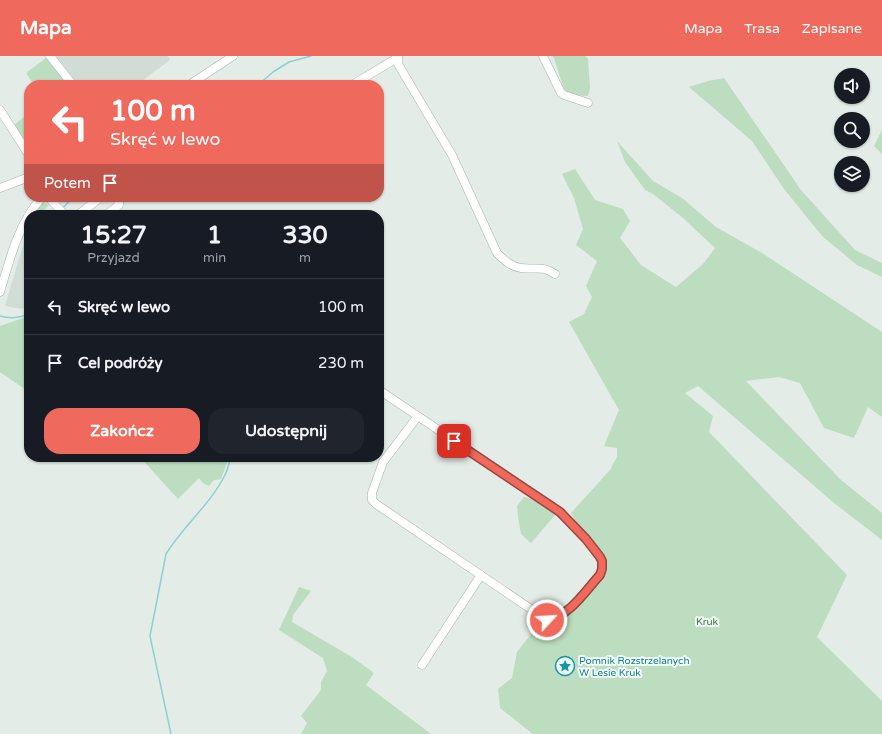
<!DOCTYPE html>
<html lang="pl">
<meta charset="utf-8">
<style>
body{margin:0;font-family:"Varela Round",sans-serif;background:#20242c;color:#f1f3f6;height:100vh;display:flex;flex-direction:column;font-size:15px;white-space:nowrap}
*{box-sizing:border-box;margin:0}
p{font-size:13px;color:#9ea1a6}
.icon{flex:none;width:22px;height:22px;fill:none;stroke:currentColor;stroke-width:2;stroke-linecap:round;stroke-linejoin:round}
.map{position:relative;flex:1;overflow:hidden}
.sheet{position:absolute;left:24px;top:154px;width:360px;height:252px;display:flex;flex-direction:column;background:#171b24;border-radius:16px;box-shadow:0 1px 3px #0004}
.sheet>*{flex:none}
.hud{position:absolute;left:24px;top:24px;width:360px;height:122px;border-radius:16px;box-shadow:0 1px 3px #0004;background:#f0695d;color:#fff;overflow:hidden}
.controls{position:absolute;left:834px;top:12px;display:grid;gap:8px}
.controls a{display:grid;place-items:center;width:36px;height:36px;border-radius:50%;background:#171b24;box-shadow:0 1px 3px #0004;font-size:20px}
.pin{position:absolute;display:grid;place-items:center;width:34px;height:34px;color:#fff;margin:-17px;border-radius:8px;box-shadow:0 2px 6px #0006}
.me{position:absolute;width:44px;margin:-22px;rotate:65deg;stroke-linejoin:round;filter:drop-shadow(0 0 3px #0008)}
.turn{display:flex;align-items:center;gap:14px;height:84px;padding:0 20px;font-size:18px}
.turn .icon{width:52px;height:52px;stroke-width:2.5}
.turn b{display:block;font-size:28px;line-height:34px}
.then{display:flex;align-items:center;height:38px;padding:0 20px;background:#0003;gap:8px;font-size:15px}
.eta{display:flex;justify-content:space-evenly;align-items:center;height:68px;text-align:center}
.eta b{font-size:24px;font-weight:800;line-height:28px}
.button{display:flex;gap:8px;margin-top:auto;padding:8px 20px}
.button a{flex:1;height:46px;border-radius:16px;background:#f0695d;color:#fff;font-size:16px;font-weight:800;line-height:46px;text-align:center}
.button a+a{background:#20242c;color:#f1f3f6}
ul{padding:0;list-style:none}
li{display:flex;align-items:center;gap:12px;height:56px;padding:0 20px;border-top:1px solid #363941}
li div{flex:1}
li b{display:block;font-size:15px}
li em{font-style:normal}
header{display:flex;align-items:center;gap:24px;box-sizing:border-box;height:56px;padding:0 20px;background:#f0695d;color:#fff}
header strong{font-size:19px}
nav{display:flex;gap:22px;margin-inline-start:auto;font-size:14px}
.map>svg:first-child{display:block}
.built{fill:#d1dcd5}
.green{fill:#bcddbf}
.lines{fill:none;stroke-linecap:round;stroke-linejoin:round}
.stream{stroke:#8cd1d0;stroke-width:1.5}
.minor-casing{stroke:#a6b4ac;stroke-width:9}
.minor{stroke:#fff;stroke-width:8}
.route-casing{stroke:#9c443c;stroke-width:10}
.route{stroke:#f0695d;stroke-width:7}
.labels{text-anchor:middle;stroke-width:4;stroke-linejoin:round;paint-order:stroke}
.park-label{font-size:10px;fill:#2d743d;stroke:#f3f9f5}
.culture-label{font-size:10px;fill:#0d838f;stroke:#f3f9f5;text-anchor:start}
</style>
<header>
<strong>Mapa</strong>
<nav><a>Mapa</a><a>Trasa</a><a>Zapisane</a></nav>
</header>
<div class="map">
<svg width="882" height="678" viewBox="0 0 882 678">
<rect width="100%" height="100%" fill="#e3ece6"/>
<!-- built -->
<g class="built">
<path d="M56,0H168L170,4L136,29H79Z"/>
<path d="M29,169V248L22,253L5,250Z"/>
</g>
<!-- green -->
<g class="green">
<path d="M552,0H585L588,3L590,32L588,40L572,39L564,33L554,2Z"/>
<path d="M46,2L69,29H34L26,17Z"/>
<path d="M724,22L801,134L855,194L882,207V221L857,209L823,181L784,133L752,85L689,31L708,25Z"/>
<path d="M29,57V90L14,69Z"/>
<path d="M882,74V98L874,90Z"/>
<path d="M617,85L653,125L682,142L716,171L762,197L882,276V361L868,351L854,382L824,372L800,327L779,321L746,325L841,424L882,457V484L834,447L698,330L685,337L713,360L709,376L847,519L817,581L882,645V678H533L500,652L498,633L512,622L517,596L539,568L571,555L607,515C600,493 581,478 571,457L610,414L617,401V392L604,390L619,354L569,266L584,258L592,241L586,230L597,205L576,189L583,173L574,142L562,118L575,113L595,144L623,153L630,165L620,182L641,209L676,231L703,208L715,192L683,162L653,138L645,134L625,106Z"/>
<path d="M42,147L49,149L39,159H33Z"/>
<path d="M29,260V336L0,316V270Z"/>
<path d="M140,401H229L221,423L214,424L209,430L203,427L199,422L178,443Z"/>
<path d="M524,441L537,444L555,459L531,487L521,478L519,467L517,450Z"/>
<path d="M299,531L311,535L293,559L292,566L352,601L374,617L366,629L431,678H301L307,667L301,660L321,634V626L327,615L323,602L279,574Z"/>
</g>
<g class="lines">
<!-- stream -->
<g class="stream">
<path d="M258,29L273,16L289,6L311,0"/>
<path d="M62,153L73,141"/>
<path d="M0,260C10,263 19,262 29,258"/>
<path d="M171,678L150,580L166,498C183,470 210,449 225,419C228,413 229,407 231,401"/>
</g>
<!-- minor casing -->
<g class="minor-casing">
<g id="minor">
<path d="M50,0L73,29"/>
<path d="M398,0V8L452,99L497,197C504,204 511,211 521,212C535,214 542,209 555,218"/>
<path d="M543,0L561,37L564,39L588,47"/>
<path d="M189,29L233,0"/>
<path d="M352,29L397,2"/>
<path d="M0,54L29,99"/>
<path d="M0,132L29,121"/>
<path d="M48,141L65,159"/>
<path d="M78,159L101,141"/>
<path d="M106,159L119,149V146L115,141"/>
<path d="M0,236C10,203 18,168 42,141"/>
<path d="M379,334L550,449C564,459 595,488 601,504C603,509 602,514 600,519C585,535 570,559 547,564L376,448L372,444V437L383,406L418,360"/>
<path d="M422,609L481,519"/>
</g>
</g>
<!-- minor -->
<use href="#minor" class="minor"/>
</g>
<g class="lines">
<!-- route casing -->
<g class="route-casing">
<path id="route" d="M454,385L560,456L586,483L600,501L602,505V513L600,519C585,535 570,560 547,564"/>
</g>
<!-- route -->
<use href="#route" class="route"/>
</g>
<!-- icons -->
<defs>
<g id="sight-ring" transform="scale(1)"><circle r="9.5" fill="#f3f9f5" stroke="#0f9aa8" stroke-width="1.5"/><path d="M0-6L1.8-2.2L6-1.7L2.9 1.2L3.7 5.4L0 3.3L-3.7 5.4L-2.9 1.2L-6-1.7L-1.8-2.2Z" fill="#0f9aa8"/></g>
</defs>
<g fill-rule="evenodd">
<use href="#sight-ring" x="565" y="610"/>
</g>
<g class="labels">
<!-- park labels -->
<g class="park-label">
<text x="707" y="569">Kruk</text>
</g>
<!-- culture labels -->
<g class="culture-label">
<text x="579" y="608">Pomnik Rozstrzelanych<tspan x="579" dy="12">W Lesie Kruk</tspan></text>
</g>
</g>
</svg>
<div class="controls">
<a><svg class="icon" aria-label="sound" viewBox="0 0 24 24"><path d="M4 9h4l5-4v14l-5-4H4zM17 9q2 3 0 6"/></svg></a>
<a><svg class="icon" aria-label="search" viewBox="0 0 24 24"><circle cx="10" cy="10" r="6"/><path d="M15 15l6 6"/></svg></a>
<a><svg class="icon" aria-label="layers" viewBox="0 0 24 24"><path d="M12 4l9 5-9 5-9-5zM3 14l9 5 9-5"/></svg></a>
</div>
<div class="pin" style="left:454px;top:385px;background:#d93025"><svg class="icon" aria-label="arrive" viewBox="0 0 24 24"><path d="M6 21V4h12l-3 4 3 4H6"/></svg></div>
<svg class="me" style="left:547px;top:564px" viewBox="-20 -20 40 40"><circle r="17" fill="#f0695d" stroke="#fff" stroke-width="3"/><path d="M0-11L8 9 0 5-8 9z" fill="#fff"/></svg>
<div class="hud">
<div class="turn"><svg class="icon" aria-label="left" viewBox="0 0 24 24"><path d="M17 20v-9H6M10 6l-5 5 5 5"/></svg><div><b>100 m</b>Skręć w lewo</div></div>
<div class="then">Potem<svg class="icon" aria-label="arrive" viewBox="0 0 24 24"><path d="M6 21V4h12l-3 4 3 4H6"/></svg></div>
</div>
<section class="sheet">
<div class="eta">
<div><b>15:27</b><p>Przyjazd</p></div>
<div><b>1</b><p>min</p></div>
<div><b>330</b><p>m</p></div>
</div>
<ul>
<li><svg class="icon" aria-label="left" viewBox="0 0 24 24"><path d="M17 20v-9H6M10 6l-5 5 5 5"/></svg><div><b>Skręć w lewo</b></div><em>100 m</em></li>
<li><svg class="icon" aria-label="arrive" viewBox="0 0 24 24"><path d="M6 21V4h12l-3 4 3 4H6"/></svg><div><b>Cel podróży</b></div><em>230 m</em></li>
</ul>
<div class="button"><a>Zakończ</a><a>Udostępnij</a></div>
</section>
</div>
